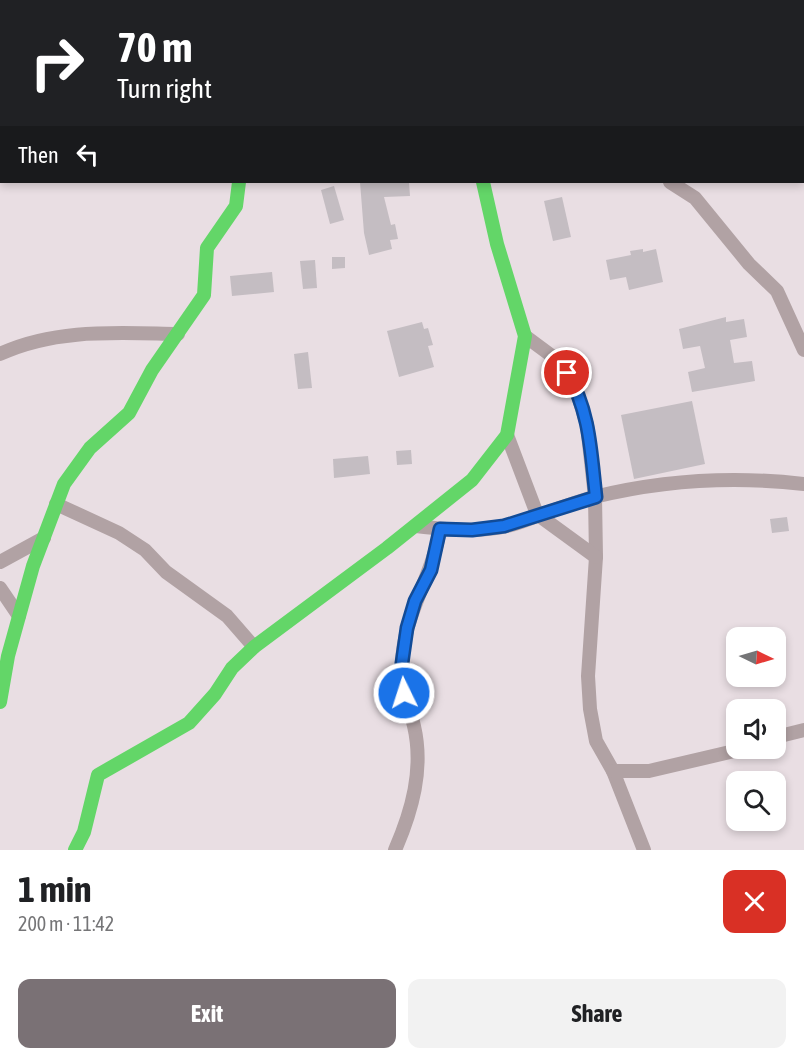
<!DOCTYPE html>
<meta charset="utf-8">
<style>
body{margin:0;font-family:"Asap Condensed",sans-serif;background:#f2f2f2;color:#202124;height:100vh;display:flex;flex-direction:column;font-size:22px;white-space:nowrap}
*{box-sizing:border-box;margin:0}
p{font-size:20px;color:#757577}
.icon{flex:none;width:33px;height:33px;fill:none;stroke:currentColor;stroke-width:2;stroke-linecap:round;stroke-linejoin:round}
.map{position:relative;height:850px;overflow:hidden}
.panel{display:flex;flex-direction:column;background:#fff;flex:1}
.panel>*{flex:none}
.guide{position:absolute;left:0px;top:0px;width:804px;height:183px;box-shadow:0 3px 9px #0003;background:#202124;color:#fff;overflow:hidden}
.needle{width:39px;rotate:95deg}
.fabs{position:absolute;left:726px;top:627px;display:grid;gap:12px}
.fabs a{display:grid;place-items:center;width:60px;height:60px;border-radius:12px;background:#fff;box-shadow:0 3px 9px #0003;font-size:30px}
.pin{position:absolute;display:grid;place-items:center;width:51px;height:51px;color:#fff;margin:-26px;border:3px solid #fff;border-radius:50%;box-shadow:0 2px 6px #0007}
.me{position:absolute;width:66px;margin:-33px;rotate:356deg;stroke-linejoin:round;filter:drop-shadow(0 0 4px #0008)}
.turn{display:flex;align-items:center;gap:21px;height:126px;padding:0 18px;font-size:27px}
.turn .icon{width:78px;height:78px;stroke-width:2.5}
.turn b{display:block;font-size:42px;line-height:51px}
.then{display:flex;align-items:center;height:57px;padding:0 18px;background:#0003;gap:12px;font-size:22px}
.round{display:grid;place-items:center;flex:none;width:63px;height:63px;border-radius:12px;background:#f2f2f2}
.overview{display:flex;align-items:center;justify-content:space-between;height:102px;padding:0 18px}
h1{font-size:36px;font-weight:700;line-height:45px}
.primary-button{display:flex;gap:12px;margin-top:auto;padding:12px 18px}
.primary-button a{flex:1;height:69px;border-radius:12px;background:#7a7175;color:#fff;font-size:24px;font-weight:700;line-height:69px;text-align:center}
.primary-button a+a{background:#f2f2f2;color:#202124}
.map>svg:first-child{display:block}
.building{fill:#c4bdc2}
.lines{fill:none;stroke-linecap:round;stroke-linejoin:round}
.street{stroke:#b1a2a4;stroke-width:14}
.fast{stroke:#63d668;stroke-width:14}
.route-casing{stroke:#114b97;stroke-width:15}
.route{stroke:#1a73e8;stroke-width:10}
</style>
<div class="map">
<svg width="804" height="850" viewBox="0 0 804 850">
<rect width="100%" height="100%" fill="#e9dee3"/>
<!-- building -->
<g class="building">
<path d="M360,182H409L410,196L384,197L391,225L395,224L398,239L390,240L392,249L369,255L364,233Z"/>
<path d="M334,186L344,220L330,224L321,190Z"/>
<path d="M562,197L571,237L553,241L544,201Z"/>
<path d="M643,249V252L656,249L663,282L629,290L626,277L610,280L606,260L631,255L630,251Z"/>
<path d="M332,257H345V268L332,269Z"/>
<path d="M315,260L317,288L303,289L300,261Z"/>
<path d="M272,272L274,292L232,296L230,276Z"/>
<path d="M726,317V322L744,319L747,337L730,340L734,363L752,361L755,381L692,392L688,372L705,368L700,346L683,349L679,329Z"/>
<path d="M422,322L424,329L428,328L433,345L428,346L434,367L399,377L387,331Z"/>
<path d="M308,352L312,388L298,389L294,354Z"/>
<path d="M692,401L705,464L634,479L621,415Z"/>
<path d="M411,450L412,464L397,465L396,451Z"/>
<path d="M368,456L370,474L334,478L333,459Z"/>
<path d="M787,517L789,531L772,533L770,519Z"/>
</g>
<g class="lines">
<!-- street -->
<g class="street">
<path d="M397,0V2"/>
<path d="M687,0V2"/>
<path d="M273,2L275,0"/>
<path d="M802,176H804"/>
<path d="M670,182L695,198L749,264L777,291L804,350"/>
<path d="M525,336L556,359L567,373L576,389L587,425L595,497L596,557L588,676L590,709L596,741L613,771L644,850"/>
<path d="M0,354C56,328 117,333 178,334"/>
<path d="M507,435L537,514L596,557"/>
<path d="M56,504L119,533L145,550L166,572L227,616L254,647"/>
<path d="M416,526C450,530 488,534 521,522C545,513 569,504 594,497C663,480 734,476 804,484"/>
<path d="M0,562L44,538"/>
<path d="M0,588L19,616"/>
<path d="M776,737L804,730"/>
<path d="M613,771H649L747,748"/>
<path d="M395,850C412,811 424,769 414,726C409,705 401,686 402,664C403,615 433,576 440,529"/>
</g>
<!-- fast -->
<g class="fast">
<path d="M0,702L8,656L33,566L64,484L90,448L129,413L152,370L204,295L207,248L236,206L239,182"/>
<path d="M75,850L84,832L98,775L189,723L215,694L232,668L254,647L387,548L472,480L507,435L525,336L497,244L483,182"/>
</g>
</g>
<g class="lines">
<!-- route casing -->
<g class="route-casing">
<path id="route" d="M404,693L402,663L407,628L415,601L431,570L440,529L472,530L504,526L596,497C591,454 590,410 567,373"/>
</g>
<!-- route -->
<use href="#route" class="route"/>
</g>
</svg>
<div class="fabs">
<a><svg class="needle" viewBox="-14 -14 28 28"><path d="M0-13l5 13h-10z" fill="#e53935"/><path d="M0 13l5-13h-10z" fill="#757577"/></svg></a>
<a><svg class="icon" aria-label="sound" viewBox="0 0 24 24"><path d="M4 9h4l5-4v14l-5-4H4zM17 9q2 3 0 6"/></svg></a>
<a><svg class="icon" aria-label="search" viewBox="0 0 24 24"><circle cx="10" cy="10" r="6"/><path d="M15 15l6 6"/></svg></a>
</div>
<div class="pin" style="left:567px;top:373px;background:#d93025"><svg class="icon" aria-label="arrive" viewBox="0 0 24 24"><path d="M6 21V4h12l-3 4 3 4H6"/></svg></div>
<svg class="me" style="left:404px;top:693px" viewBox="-20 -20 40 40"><circle r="17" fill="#1a73e8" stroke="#fff" stroke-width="3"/><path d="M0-11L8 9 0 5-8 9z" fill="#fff"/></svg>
<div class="guide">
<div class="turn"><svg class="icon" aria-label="right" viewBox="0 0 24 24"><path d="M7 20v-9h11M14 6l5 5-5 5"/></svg><div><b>70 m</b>Turn right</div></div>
<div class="then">Then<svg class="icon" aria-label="left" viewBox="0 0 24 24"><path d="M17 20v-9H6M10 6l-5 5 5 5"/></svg></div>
</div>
</div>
<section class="panel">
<div class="overview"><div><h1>1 min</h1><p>200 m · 11:42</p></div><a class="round" style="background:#d93025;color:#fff"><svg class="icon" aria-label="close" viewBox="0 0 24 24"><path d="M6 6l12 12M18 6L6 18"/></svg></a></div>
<div class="primary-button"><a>Exit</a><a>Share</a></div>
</section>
